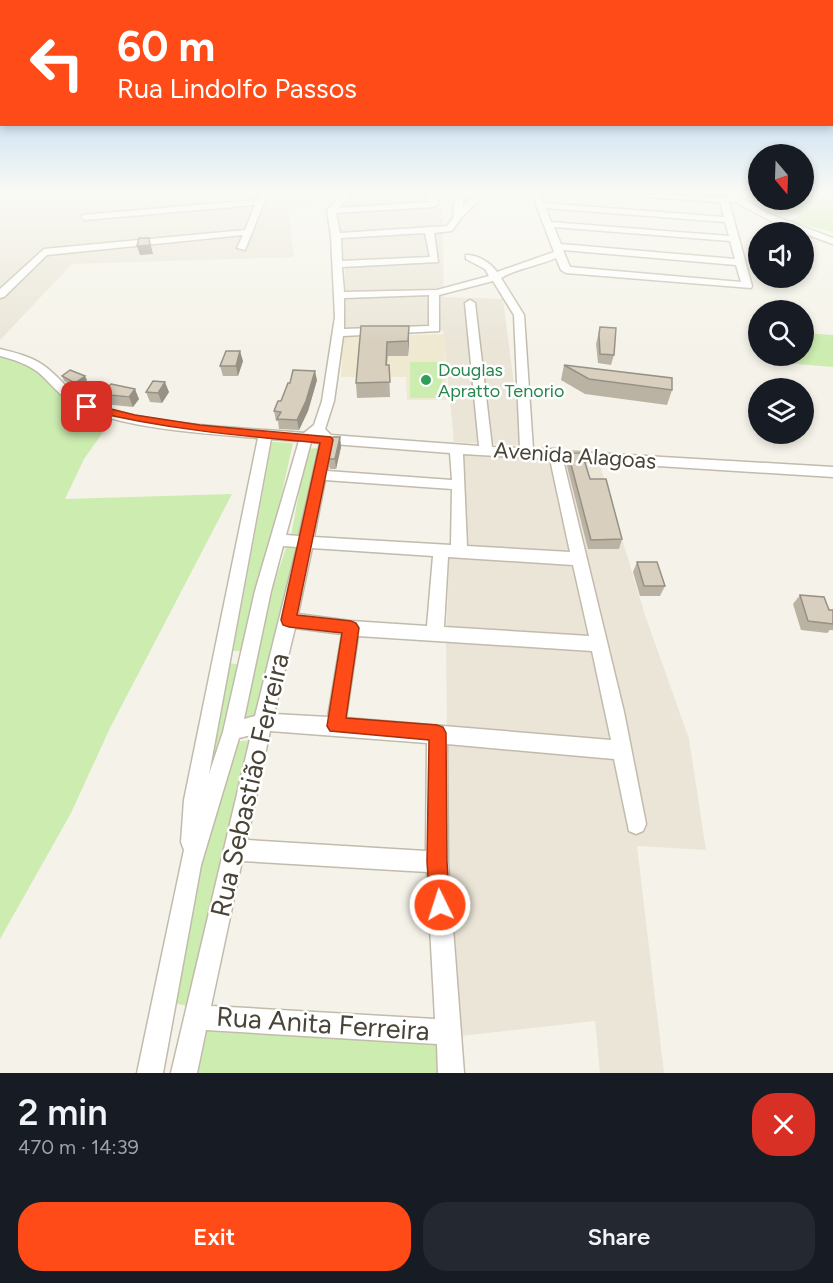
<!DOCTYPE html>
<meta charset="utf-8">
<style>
body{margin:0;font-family:Figtree,sans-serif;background:#242831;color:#f1f3f6;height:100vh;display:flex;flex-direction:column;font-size:22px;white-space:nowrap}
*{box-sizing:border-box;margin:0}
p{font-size:20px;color:#9ea1a6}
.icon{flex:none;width:33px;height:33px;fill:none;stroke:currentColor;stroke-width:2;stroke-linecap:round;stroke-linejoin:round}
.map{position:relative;height:1073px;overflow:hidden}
.side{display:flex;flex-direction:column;background:#171b24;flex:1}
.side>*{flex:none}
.top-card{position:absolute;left:0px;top:0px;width:834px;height:126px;box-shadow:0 3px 9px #0003;background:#ff4b17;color:#fff;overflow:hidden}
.needle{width:39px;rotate:161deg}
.fabs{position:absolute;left:748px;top:144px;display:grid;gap:12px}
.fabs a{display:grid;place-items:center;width:66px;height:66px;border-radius:50%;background:#171b24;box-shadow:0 3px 9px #0003;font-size:30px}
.pin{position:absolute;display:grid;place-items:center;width:51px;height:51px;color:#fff;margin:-26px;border-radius:12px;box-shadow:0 3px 9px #0006}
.me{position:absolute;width:66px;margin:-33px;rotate:356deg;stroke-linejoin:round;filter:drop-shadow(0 0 4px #0008)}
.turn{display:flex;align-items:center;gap:21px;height:126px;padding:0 18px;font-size:27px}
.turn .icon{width:78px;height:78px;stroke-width:2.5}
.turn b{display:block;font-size:42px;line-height:51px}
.round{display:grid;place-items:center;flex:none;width:63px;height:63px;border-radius:24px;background:#242831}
.head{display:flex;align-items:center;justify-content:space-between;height:102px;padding:0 18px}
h1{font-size:36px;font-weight:600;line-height:45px}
.button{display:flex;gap:12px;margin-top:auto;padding:12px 18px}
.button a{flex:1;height:69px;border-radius:24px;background:#ff4b17;color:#fff;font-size:24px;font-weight:600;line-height:69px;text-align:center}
.button a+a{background:#242831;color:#f1f3f6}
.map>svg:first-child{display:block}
.residential{fill:#eae5d7}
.education{fill:#efe9d2}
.green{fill:#ccecb0}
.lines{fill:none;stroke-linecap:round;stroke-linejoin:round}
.street-casing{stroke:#c2bbab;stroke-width:3}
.street{fill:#fff;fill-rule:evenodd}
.wall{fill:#bab2a3}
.shaded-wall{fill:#979185}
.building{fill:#d8cfbe;stroke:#979185;stroke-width:1.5}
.route{fill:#ff4b17;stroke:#a6310f;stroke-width:1.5}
.leisure-dot{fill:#2e9e5b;stroke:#fff;stroke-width:2}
.labels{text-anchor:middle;stroke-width:5;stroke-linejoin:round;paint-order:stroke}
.far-leisure-label{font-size:18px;fill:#27864d;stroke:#fff;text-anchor:start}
.street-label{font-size:22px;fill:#4a4437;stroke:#fff}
.near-street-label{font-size:27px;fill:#4a4437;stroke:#fff}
</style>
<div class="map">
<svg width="833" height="1073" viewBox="0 0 833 1073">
<rect width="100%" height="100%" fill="#f5f3e9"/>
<!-- residential -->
<g class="residential">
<path d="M0,194H318V204H287L294,257L72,264L0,340Z"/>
<path d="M350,194H436L442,207L444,297L503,299L516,400L524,446L454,442L443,330L344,333L345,264L341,258L335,213Z"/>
<path d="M456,449L599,462L645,615L689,739L706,850L637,846L664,1073H600L595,1021L460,1036L448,870L447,735L446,641L452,487Z"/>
</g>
<!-- education -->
<path class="education" d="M444,334L447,400H407L406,377H341L343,337Z"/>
<!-- green -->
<g class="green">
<path d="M804,194H833V232L789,221L800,216L777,207L775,200H804Z"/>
<path d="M804,333L833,335V367L785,363L782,356H804Z"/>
<path d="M0,356L18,360L37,372L69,404L113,418L84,459L65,499L232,494L110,728L71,813L0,939Z"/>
<path d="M410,362H441L443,398H410Z"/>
<path d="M272,442L293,443L277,515L242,651H233Z"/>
<path d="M319,448L304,536H291L307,449Z"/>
<path d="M286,548H300L257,717L243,718L259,630Z"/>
<path d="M229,663L240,665L213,772L205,771Z"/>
<path d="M252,740L188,1006L168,1002L232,742Z"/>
<path d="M197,1031L438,1044L441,1073H190Z"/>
</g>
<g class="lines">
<!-- street casing -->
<g class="street-casing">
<g id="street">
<path d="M259,194L267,195L245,250L237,248L243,235L47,255L4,297L0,298V289L44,249L245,230L255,205L85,220L81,217L82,215L257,200Z"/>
<path d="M342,194H351L339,208L429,202L427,194H435L438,204L434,207L336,213L340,233L447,226L453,218L455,194H463V206L477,194H486L462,217L452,231L434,233L438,262L342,267L344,292L437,290L489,276L485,269L466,259V255C477,254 491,263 497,272L554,252L532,194H540L544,203L724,217L720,202L633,196L629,194L729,197L726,194H735L767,213L833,238V244L775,223L735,202H729L752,286L751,288L566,273L561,270L556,258C538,266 518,268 501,278L524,315L533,449H555L560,451L833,467V477L563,460L624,712L646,824L643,831L636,834L629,831L614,759L447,744L448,862L464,1073H438L437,1044L206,1030L197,1073H171L251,735L239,738L201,865L163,1073H137L184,850L181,842L184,800L258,438C201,433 139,430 84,410C65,403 53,385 38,372C27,364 13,359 0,356V349C16,353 34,357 47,368C62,380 74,398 94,405C160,427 235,427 304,433L314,425L322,401L335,317L331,236L327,211ZM546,208L725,222L729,236L551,222ZM554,227L730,241L735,259L561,244ZM425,233L430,257L342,261L341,238ZM563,250L736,265L741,282L570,267ZM493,281L514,315L520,448L492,447L475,303L470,300L465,303L479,446L331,435L325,429L334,401L343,336L439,331V295ZM429,295V326L344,329V298ZM271,439L299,441L255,591L223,732L209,774ZM311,442L320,443L299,536L286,535ZM333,444L450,453L452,480L327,471ZM463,454L550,459L570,552L467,546ZM325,480L452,489L451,545L314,537ZM283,546L297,547L255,716L244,719L271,591ZM312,548L433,556L427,626L351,621L298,614ZM448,557L573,565L589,636L444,627ZM295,628L342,634L328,717L274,714ZM358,636L592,651L611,740L346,718ZM270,731L427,743L426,851L247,840ZM242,861L427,872L435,1019L211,1006Z"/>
</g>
</g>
<!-- street -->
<use href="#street" class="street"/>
</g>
<!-- wall -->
<g class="wall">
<path d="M361,326L409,340L408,356H388L387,365H389L390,397L357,398L356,383Z"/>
<path d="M600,327L614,355L611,365L598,363L596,344Z"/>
<path d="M243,361L238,376H223L220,366Z"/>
<path d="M564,365L672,390L667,405L585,394L561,380Z"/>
<path d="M62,376L87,380L78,388L64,381Z"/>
<path d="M317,380L308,411L299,430L279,429L278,421H276L274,411L281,401Z"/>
<path d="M146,392H169L162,403L150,402Z"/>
<path d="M100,394L139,399L133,407L104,404Z"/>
<path d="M340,437L341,447L336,469H330L328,459Z"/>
<path d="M568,453L590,479L622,539L619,549H588L566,462Z"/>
<path d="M637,562L665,586L660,596H640L633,572Z"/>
<path d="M800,595L829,610H833V630H830L827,633L801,630L793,604Z"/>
</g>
<!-- shaded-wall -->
<g class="shaded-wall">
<path d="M149,238L153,254L140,255L137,246Z"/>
<path d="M409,326V340L408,356V341Z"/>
<path d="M240,351L243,361L238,376L236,366Z"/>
<path d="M315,371L317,380L308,411L299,430L297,420Z"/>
<path d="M85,376L87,380L78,388L75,383Z"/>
<path d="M165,382L169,392L162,403L158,393Z"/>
<path d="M135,389L139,399L133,407L129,397Z"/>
<path d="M340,437L341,447L336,469L335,459Z"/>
</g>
<!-- building -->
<g class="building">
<path d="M139,238H149L150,245L137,246Z"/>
<path d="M361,326H409L408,341L387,342L386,365H389L390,382L356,383Z"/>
<path d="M600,327L616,328L614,355L600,354L599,334Z"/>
<path d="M226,351H240L236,366H220Z"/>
<path d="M564,365L672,378V390L589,379Z"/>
<path d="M70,370L85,376L75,383L62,376Z"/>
<path d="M293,370L315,371L306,401L297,420L277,419L281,412L274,411L278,401H281L288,383H290Z"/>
<path d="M153,381L165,382L158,393L146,392Z"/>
<path d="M111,384L135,389L129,397L100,394Z"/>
<path d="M333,437H340L335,459H328Z"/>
<path d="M568,453H582L590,479H606L622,539L591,540Z"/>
<path d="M637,562H657L665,586H644Z"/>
<path d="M800,595L824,597L829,610H833V624L808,621Z"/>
</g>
<!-- sky -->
<linearGradient id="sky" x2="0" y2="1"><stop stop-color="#8cbeed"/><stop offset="0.56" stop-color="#fafaf5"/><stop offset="1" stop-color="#fafaf5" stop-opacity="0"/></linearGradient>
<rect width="833" height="344" fill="url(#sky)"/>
<!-- route -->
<path class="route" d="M87,403L135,415L200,425L331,437L333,440L297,615L351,621L356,623L359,628L346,718L437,725L443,727L446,733L447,862L450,905L447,912L440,915L433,912L430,905L427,862L429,740L330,731L327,726L342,633L289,627L283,625L281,620L320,443C240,436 162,429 83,409L81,407Z"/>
<!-- markers -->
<circle class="leisure-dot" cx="426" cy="380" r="6"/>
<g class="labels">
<!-- far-leisure labels -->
<g class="far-leisure-label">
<text x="438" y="376">Douglas<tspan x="438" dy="21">Apratto Tenorio</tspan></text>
</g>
<!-- street labels -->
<g class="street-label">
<text transform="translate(575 455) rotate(4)" y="8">Avenida Alagoas</text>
</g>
<!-- near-street labels -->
<g class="near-street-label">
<text transform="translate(250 785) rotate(-77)" y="9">Rua Sebastião Ferreira</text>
<text transform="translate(323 1024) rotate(4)" y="9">Rua Anita Ferreira</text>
</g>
</g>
</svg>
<div class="fabs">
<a><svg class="needle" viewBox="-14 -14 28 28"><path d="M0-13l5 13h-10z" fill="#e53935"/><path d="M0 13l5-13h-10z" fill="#9ea1a6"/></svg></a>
<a><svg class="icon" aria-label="sound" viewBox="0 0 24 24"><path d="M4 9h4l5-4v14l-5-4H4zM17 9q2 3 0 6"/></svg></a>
<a><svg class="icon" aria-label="search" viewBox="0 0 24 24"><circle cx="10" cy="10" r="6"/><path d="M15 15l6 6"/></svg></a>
<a><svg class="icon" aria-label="layers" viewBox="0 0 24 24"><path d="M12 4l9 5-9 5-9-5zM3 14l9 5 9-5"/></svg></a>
</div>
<div class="pin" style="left:87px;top:407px;background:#d93025"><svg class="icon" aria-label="arrive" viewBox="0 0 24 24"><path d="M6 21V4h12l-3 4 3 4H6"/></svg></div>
<svg class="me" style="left:440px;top:905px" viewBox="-20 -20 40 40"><circle r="17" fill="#ff4b17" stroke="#fff" stroke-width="3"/><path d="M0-11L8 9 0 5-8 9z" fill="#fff"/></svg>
<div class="top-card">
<div class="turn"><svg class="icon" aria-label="left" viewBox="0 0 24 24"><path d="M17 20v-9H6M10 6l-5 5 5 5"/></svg><div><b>60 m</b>Rua Lindolfo Passos</div></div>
</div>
</div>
<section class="side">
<div class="head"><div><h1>2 min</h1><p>470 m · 14:39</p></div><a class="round" style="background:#d93025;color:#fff"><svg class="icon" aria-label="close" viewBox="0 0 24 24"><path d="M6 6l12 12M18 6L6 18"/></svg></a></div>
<div class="button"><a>Exit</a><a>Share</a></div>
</section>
